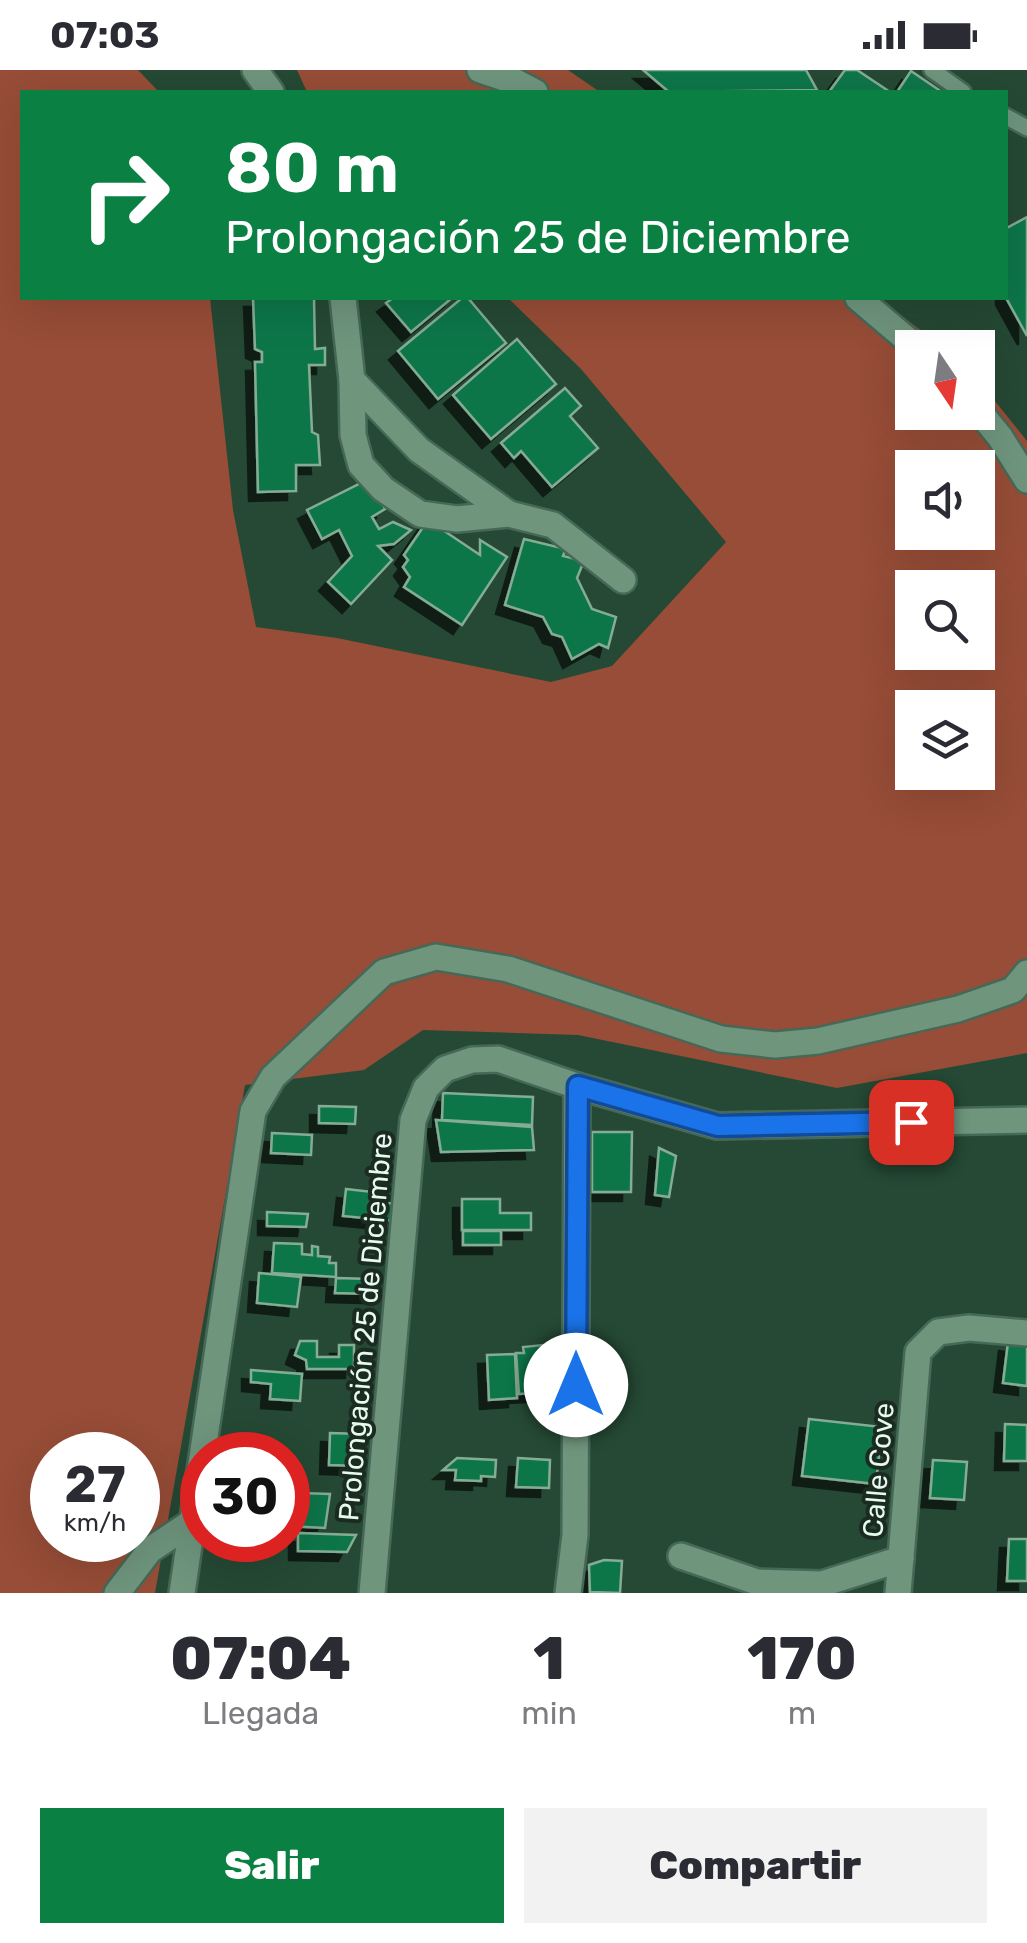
<!DOCTYPE html>
<html lang="es">
<meta charset="utf-8">
<style>
body{margin:0;font-family:Rubik,sans-serif;background:#f2f2f3;color:#2b2b33;height:100vh;display:flex;flex-direction:column;font-size:38px;white-space:nowrap}
*{box-sizing:border-box;margin:0}
p{font-size:32px;color:#7c7c81}
.icon{flex:none;width:55px;height:55px;fill:none;stroke:currentColor;stroke-width:2;stroke-linecap:round;stroke-linejoin:round}
.map{position:relative;height:1523px;overflow:hidden}
.sheet{display:flex;flex-direction:column;background:#fff;flex:1}
.sheet>*{flex:none}
.hud{position:absolute;left:20px;top:20px;width:988px;height:210px;border-radius:0px;box-shadow:0 10px 40px #0002;background:#0b8043;color:#fff;overflow:hidden}
.needle{width:65px;rotate:167deg}
.fabs{position:absolute;left:895px;top:260px;display:grid;gap:20px}
.fabs a{display:grid;place-items:center;width:100px;height:100px;border-radius:0px;background:#fff;box-shadow:0 10px 40px #0002;font-size:50px}
.speed{position:absolute;left:30px;top:1362px;display:flex;gap:20px;font-size:50px;font-weight:700;text-align:center}
.speed>*{display:grid;place-content:center;width:130px;height:130px;border-radius:50%;background:#fff;box-shadow:0 10px 40px #0002;line-height:1}
.speed small{font-size:25px;font-weight:400}
.speed .limit{border:15px solid #d22;background:#fff;color:#111}
.pin{position:absolute;display:grid;place-items:center;width:85px;height:85px;color:#fff;margin:-42px;border-radius:20px;box-shadow:0 5px 15px #0006}
.me{position:absolute;width:110px;margin:-55px;rotate:0deg;stroke-linejoin:round;filter:drop-shadow(0 0 8px #0008)}
.turn{display:flex;align-items:center;gap:35px;height:210px;padding:0 40px;font-size:45px}
.turn .icon{width:130px;height:130px;stroke-width:2.5}
.turn b{display:block;font-size:70px;line-height:85px}
.eta{display:flex;justify-content:space-evenly;align-items:center;height:170px;text-align:center}
.eta b{font-size:60px;font-weight:800;line-height:70px}
.primary-button{display:flex;gap:20px;margin-top:auto;padding:20px 40px}
.primary-button a{flex:1;height:115px;border-radius:0px;background:#0b8043;color:#fff;font-size:40px;font-weight:800;line-height:115px;text-align:center}
.primary-button a+a{background:#f2f2f3;color:#2b2b33}
.status{display:flex;justify-content:space-between;align-items:center;height:70px;padding:0 50px;background:#fff;direction:ltr}
.status svg{height:28px;fill:currentColor}
.map>svg:first-child{display:block}
.green{fill:#974d37;fill-rule:evenodd}
.building{fill:#117648;stroke:#85ac94;stroke-width:2.5;filter:url(#shadow)}
.lines{fill:none;stroke-linecap:round;stroke-linejoin:round}
.lane-casing{stroke:#476857;stroke-width:20}
.street-casing{stroke:#476857;stroke-width:30}
.lane{stroke:#6f957d;stroke-width:15}
.street{stroke:#6f957d;stroke-width:25}
.route-casing{stroke:#114b97;stroke-width:25}
.route{stroke:#1a73e8;stroke-width:18}
.labels{text-anchor:middle;stroke-width:8;stroke-linejoin:round;paint-order:stroke}
.street-label{font-size:28px;fill:#e6faed;stroke:#1c2b22}
</style>
<div class="status"><b>07:03</b><svg viewBox="0 0 49 12"><path d="M0 12V9h3v3zM5 12V6h3v6zM10 12V3h3v9zM15 12V0h3v12zM26 1h20v11H26zM47 4h2v5h-2z"/></svg></div>
<div class="map">
<svg width="1027" height="1523" viewBox="0 0 1027 1523">
<defs>
<filter id="shadow"><feDropShadow dx="-9" dy="9" stdDeviation="0" flood-color="#0009"/></filter>
</defs>
<rect width="100%" height="100%" fill="#254934"/>
<!-- green -->
<g class="green">
<path d="M0,0H138L159,22H22V228H210L233,440L256,557L337,568L551,612L612,596L726,472L581,299L508,228H878L943,277L912,278V342H978V310L1027,371V983L837,1018L578,965L423,960L364,1000L245,1015L155,1523H0ZM912,398H978V462H912ZM912,518H978V582H912ZM912,638H978V702H912ZM52,1385H138V1470H52Z"/>
<path d="M297,0H568L600,22H307Z"/>
</g>
<!-- building -->
<g class="building">
<path d="M643,0H806L817,20L669,22Z"/>
<path d="M845,0H857L890,22H829Z"/>
<path d="M911,1L942,22H897Z"/>
<path d="M1027,147V266L1005,226V159Z"/>
<path d="M253,228H314L315,279L325,278V295H309L312,362L318,365L320,395H296V421L258,422L255,292H262V282L255,279Z"/>
<path d="M393,228H452L411,262L386,233Z"/>
<path d="M462,228H468L506,273L438,329L398,281Z"/>
<path d="M517,269L556,314L491,369L453,325Z"/>
<path d="M565,318L581,336L570,346L598,378L552,417L521,381L514,388L501,373Z"/>
<path d="M369,409L385,439L372,447L379,459L393,452L411,460L394,474L378,476L392,490L351,534L328,512L352,486L339,460L322,469L307,440Z"/>
<path d="M428,450L480,485V470L507,487L462,555L404,517L410,507L403,497L408,490L404,485Z"/>
<path d="M524,469L566,479L563,486L584,491L577,508L592,539L616,547L608,578L599,574L572,589L562,567L552,564L543,547L505,535Z"/>
<path d="M443,1023L533,1027L532,1055L442,1050Z"/>
<path d="M319,1036L356,1037L355,1054L319,1053Z"/>
<path d="M436,1050L532,1057L534,1080L441,1082Z"/>
<path d="M592,1062H632L631,1122H592Z"/>
<path d="M272,1063L312,1065L311,1085L271,1083Z"/>
<path d="M659,1078L676,1086L669,1127L655,1125Z"/>
<path d="M346,1119L373,1122L372,1131L396,1134L394,1151L343,1146Z"/>
<path d="M462,1129H500V1143H531V1160H462Z"/>
<path d="M267,1142L308,1144L306,1157L267,1156Z"/>
<rect x="463" y="1161" width="38" height="14"/>
<path d="M274,1173L302,1174V1184L312,1185V1176L318,1177V1186L330,1187L329,1193H336V1207L272,1203Z"/>
<path d="M259,1203L301,1207L297,1237L257,1233Z"/>
<path d="M336,1208L372,1209L371,1224L335,1223Z"/>
<path d="M300,1271H317V1287H339V1275H354V1299H307L306,1290L295,1285Z"/>
<path d="M1008,1272L1027,1275V1316L1003,1313Z"/>
<path d="M543,1275L544,1282L566,1280L568,1305L553,1322L519,1324L516,1283H524L523,1277Z"/>
<path d="M515,1284L517,1328L489,1330L487,1285Z"/>
<path d="M251,1300L302,1304L300,1331L270,1329L271,1314L251,1312Z"/>
<path d="M809,1349L882,1357L876,1414L802,1406Z"/>
<path d="M1005,1354L1027,1355V1391H1004Z"/>
<path d="M330,1363L361,1364L360,1396L329,1395Z"/>
<path d="M457,1388L496,1390L495,1407L481,1406V1411L455,1410L456,1400H443Z"/>
<path d="M518,1388L550,1390L549,1418L516,1417Z"/>
<path d="M933,1390L967,1392L964,1430L930,1428Z"/>
<path d="M288,1417H293V1430L300,1431L301,1423L330,1424L325,1458L288,1456Z"/>
<path d="M298,1463L356,1465L347,1482L298,1481Z"/>
<path d="M1009,1469H1027V1511H1007Z"/>
<path d="M604,1490L622,1491L620,1523L590,1522L589,1495Z"/>
</g>
<g class="lines">
<!-- lane casing -->
<g class="lane-casing">
<g id="lane">
<path d="M932,0L963,22"/>
<path d="M1005,46L1027,58"/>
</g>
</g>
<!-- street casing -->
<g class="street-casing">
<g id="street">
<path d="M255,0L271,22"/>
<path d="M480,0L516,12L535,22"/>
<path d="M343,228L352,310L353,365L361,395L383,419L420,444L457,449L509,444L553,455L623,510"/>
<path d="M858,228L917,278"/>
<path d="M352,310L419,380L509,444"/>
<path d="M978,340L1000,367L1027,410"/>
<path d="M681,1486L757,1512L822,1514L901,1489"/>
<path d="M117,1523L150,1480L192,1452"/>
<path d="M182,1523L253,1041L273,1007L384,902L436,887L508,899L721,969L775,975L818,971L958,939L1013,920L1027,903"/>
<path d="M372,1523L413,1050L426,1018L445,999L472,990L498,989L577,1016L717,1056L1027,1050"/>
<path d="M568,1523L575,1465L577,1016"/>
<path d="M898,1523L918,1282L938,1262L969,1258L1027,1263"/>
</g>
</g>
<!-- lane -->
<use href="#lane" class="lane"/>
<!-- street -->
<use href="#street" class="street"/>
</g>
<g class="lines">
<!-- route casing -->
<g class="route-casing">
<path id="route" d="M576,1315L578,1016L718,1056L911,1052"/>
</g>
<!-- route -->
<use href="#route" class="route"/>
</g>
<g class="labels">
<!-- street labels -->
<g class="street-label">
<text transform="translate(365 1257) rotate(-85)" y="10">Prolongación 25 de Diciembre</text>
<text transform="translate(878 1400) rotate(-85)" y="10">Calle Cove</text>
</g>
</g>
</svg>
<div class="fabs">
<a><svg class="needle" viewBox="-14 -14 28 28"><path d="M0-13l5 13h-10z" fill="#e53935"/><path d="M0 13l5-13h-10z" fill="#7c7c81"/></svg></a>
<a><svg class="icon" aria-label="sound" viewBox="0 0 24 24"><path d="M4 9h4l5-4v14l-5-4H4zM17 9q2 3 0 6"/></svg></a>
<a><svg class="icon" aria-label="search" viewBox="0 0 24 24"><circle cx="10" cy="10" r="6"/><path d="M15 15l6 6"/></svg></a>
<a><svg class="icon" aria-label="layers" viewBox="0 0 24 24"><path d="M12 4l9 5-9 5-9-5zM3 14l9 5 9-5"/></svg></a>
</div>
<div class="speed"><div>27<small>km/h</small></div><div class="limit">30</div></div>
<div class="pin" style="left:911px;top:1052px;background:#d93025"><svg class="icon" aria-label="arrive" viewBox="0 0 24 24"><path d="M6 21V4h12l-3 4 3 4H6"/></svg></div>
<svg class="me" style="left:576px;top:1315px" viewBox="-20 -20 40 40"><circle r="19" fill="#fff"/><path d="M0-13L10 11 0 6-10 11z" fill="#1a73e8"/></svg>
<div class="hud">
<div class="turn"><svg class="icon" aria-label="right" viewBox="0 0 24 24"><path d="M7 20v-9h11M14 6l5 5-5 5"/></svg><div><b>80 m</b>Prolongación 25 de Diciembre</div></div>
</div>
</div>
<section class="sheet">
<div class="eta">
<div><b>07:04</b><p>Llegada</p></div>
<div><b>1</b><p>min</p></div>
<div><b>170</b><p>m</p></div>
</div>
<div class="primary-button"><a>Salir</a><a>Compartir</a></div>
</section>
